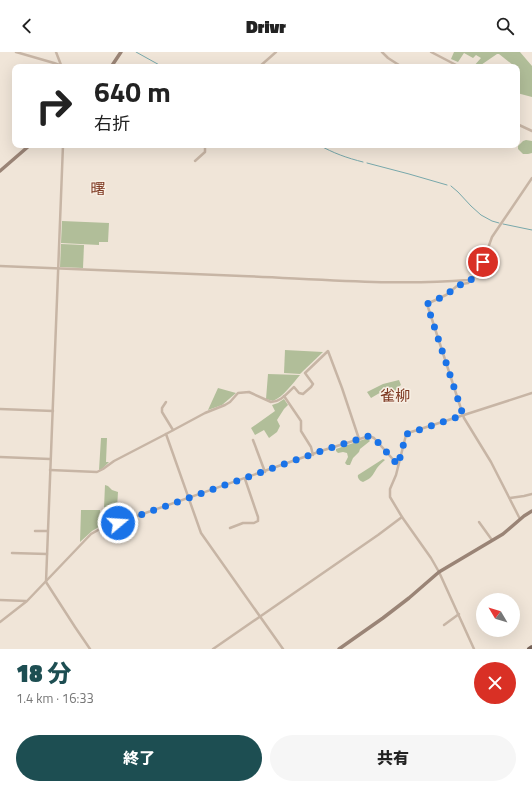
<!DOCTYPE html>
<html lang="ja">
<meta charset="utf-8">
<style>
body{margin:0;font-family:"Titillium Web","Noto Sans JP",sans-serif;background:#f6f6f6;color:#222;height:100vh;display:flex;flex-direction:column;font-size:15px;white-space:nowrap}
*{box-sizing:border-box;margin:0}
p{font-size:13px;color:#767676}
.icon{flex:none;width:22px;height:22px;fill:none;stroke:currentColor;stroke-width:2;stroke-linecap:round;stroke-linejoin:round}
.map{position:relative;height:597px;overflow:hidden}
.side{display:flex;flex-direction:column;background:#fff;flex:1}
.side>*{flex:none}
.top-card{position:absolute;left:12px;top:12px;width:508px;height:84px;border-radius:8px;box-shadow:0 4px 16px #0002;background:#fff;color:#222;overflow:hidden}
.needle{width:26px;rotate:308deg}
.tools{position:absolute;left:476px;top:541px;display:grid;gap:8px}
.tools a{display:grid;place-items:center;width:44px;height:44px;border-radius:50%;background:#fff;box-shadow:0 4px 16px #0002;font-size:20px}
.pin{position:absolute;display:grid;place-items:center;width:34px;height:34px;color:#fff;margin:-17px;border:2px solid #fff;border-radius:50%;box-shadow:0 1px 4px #0007}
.me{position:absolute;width:44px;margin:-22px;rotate:72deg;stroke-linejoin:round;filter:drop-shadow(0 0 3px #0008)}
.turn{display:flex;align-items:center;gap:14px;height:84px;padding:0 16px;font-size:18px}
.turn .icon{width:52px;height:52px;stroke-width:2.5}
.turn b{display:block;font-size:28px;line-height:34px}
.round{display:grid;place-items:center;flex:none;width:42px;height:42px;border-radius:21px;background:#f6f6f6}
.summary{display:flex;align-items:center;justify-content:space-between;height:68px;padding:0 16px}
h1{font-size:24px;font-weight:800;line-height:30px;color:#1d4e52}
.cta{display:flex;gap:8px;margin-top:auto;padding:8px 16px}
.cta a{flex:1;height:46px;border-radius:24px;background:#1d4e52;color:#fff;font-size:16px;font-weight:800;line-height:46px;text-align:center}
.cta a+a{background:#f6f6f6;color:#222}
header{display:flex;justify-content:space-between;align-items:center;height:52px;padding:0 16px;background:#fff;font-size:18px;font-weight:800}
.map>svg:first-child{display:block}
.green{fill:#b1be99}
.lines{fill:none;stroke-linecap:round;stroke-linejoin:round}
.stream{stroke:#78a8ab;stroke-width:1}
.street{stroke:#c7b5a5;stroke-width:2.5}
.secondary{stroke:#9a8476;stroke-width:3.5}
.primary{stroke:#746157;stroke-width:4}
.route{stroke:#1a73e8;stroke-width:7;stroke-dasharray:0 12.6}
.labels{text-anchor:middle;stroke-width:3;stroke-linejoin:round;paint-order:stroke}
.neighbourhood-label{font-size:15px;fill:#7e3922;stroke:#f8efe4}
</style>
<header><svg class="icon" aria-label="back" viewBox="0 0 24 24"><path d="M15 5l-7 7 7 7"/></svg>Drivr<svg class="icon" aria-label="search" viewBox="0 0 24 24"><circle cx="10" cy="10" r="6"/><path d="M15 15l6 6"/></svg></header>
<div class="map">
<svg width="532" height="597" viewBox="0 0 532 597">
<rect width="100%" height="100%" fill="#f0e5d8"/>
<!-- green -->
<g class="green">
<path d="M454,0H520L532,14V45L517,41V15H513V13L499,2H497L478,15H473L481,6L476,3L473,6L464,1L458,10L451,7Z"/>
<path d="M526,88L532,89V101L528,102H523L518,97V94L523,89Z"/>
<path d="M62,169L109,171L108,190H99V193L61,191Z"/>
<path d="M61,192L84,193L83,216L60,215Z"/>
<path d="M285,298L323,300L300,322L284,321Z"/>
<path d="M268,322L300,323C293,331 283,345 273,349L266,347Z"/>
<path d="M399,328L401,333L397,336L392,348L391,349L385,347L387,344L383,339L371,346L367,340L383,332Z"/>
<path d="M218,336L236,341L222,353L208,358Z"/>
<path d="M284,347L288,353L284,357L277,368L280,374L277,380L269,386L264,378L255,383L251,376L275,359L272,353L278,351Z"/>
<path d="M101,386H107L106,410H109L102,417L99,418Z"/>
<path d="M365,387H368L370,389L360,397L359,400L353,406L350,413H347L345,411L348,405L347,401L343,400L338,401L336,399V397Z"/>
<path d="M383,407L385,408C382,411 379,413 377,416C372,424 372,426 363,430C360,429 357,426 358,423Z"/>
<path d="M105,433L108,434L112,438L118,440L117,456H104Z"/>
<path d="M81,458H100L99,475L92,479L80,490Z"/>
</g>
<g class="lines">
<!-- stream -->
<g class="stream">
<path d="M136,0L163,15"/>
<path d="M319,93C333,101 347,106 363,110"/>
<path d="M367,111L409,122L447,133"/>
<path d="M451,134L458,140L471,154L481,163L492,169L499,171"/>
<path d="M503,172L532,178"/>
</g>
<!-- street -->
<g class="street">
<path d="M16,0L54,11L65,15"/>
<path d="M56,0L61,13"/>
<path d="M382,0L388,6L402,15"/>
<path d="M431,0L460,15"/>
<path d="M259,15L276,0"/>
<path d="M517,72L532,79"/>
<path d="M63,93L46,530L75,575L90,597"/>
<path d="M195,109L205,100V93"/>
<path d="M0,214C80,218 161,220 242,224C317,227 393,234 468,228L472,227L478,220L483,210L492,185L532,126"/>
<path d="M471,228L468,231L462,232L457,234L446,243L427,252L464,366L491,410L520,467"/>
<path d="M284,344L301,369V379L311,395L313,403"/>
<path d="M166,350L162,356V360L173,378"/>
<path d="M0,357L53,359"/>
<path d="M166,382L201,481L283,597"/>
<path d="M253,388L265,420"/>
<path d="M0,405L50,407"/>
<path d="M50,418L97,420L103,417L114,409L166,382L205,361L225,353L230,350L238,341L249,340L271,350C281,350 287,341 294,335L299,341L303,342L311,335L313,332L305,321L328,299L342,336L359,387"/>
<path d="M510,446L524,444L532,442"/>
<path d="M479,470L492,488"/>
<path d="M230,476L243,471H254L258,469V465L245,427"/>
<path d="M35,479H47"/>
<path d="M12,501L47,502"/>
<path d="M0,548L26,549"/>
<path d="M0,570L27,549L91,482L100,477L324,398L366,385L369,384L374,386L398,413"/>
<path d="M444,573L459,562"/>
<path d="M213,597L378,483L402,465"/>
<path d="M474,597L439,520L431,506L402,465L390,445V437L396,423L406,383L408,381L532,341"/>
</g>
<!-- secondary -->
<g class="secondary">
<path d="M111,15L121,0"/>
<path d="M0,119L30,93"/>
<path d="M339,597L383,566L409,546L439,520L503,482L524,464L532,459"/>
</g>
<!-- primary -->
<path class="primary" d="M529,597L532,595"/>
</g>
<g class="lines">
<!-- route -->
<path class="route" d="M118,471L324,398L366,385L369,384L374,386L398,413L406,383L407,382L463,363L427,252L446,243L457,234L462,232L468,231L478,220L483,210"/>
</g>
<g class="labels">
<!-- neighbourhood labels -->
<g class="neighbourhood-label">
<text x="98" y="142">曙</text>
<text x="395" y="349">雀柳</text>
</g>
</g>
</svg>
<div class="tools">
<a><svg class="needle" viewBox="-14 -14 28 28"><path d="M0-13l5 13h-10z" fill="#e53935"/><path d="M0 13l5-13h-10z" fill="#767676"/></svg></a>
</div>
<div class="pin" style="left:483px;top:210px;background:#d93025"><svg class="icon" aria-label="arrive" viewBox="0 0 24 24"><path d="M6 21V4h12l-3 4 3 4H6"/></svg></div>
<svg class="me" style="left:118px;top:471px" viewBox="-20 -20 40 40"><circle r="17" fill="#1a73e8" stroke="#fff" stroke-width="3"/><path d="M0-11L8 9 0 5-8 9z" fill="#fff"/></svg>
<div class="top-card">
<div class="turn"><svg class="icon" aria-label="right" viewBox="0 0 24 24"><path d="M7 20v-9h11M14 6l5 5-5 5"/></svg><div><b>640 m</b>右折</div></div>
</div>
</div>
<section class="side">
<div class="summary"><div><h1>18 分</h1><p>1.4 km · 16:33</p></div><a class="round" style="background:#d93025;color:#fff"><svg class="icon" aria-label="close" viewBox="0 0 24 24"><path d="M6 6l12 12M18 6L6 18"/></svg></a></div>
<div class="cta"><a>終了</a><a>共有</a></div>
</section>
